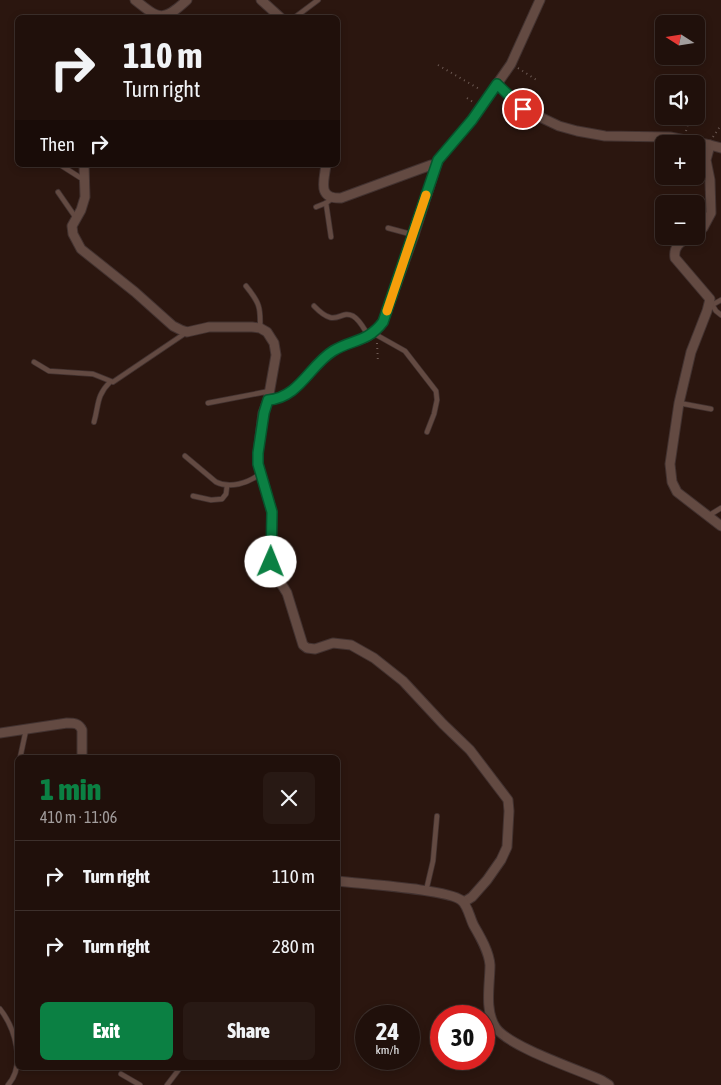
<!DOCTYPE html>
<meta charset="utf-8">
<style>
body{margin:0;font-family:"Asap Condensed",sans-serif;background:#281914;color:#f1f3f6;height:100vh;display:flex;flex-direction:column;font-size:19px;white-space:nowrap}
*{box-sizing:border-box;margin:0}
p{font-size:16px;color:#a29d9d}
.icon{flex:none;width:28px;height:28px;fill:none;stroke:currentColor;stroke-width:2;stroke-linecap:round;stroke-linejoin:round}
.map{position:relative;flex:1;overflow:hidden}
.details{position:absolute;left:15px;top:755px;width:325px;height:315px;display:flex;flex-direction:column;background:#20100b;border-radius:8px;box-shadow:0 2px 8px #0003,0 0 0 1px #3d302c}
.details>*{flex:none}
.top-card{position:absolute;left:15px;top:15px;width:325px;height:152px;border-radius:8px;box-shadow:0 2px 8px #0003,0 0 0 1px #3d302c;background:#20100b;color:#f1f3f6;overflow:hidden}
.needle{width:32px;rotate:282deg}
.tools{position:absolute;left:655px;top:15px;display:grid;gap:10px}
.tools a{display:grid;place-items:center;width:50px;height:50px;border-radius:8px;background:#20100b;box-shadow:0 2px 8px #0003,0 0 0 1px #3d302c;font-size:25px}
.speed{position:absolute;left:355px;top:1005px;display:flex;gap:10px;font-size:25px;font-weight:700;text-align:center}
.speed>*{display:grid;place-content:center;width:65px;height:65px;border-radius:50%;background:#20100b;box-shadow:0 2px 8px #0003,0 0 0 1px #3d302c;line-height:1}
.speed small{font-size:12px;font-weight:400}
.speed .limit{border:8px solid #d22;background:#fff;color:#111}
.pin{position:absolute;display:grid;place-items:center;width:42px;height:42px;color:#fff;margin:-21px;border:2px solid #fff;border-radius:50%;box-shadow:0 1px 5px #0007}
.me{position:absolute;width:55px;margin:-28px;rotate:1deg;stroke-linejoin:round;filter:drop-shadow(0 0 4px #0008)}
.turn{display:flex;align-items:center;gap:18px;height:105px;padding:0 25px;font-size:22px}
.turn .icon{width:65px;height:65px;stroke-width:2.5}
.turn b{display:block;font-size:35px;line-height:42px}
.then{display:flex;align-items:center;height:48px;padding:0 25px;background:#0003;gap:10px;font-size:19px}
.round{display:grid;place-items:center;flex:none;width:52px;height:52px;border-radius:8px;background:#281914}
.overview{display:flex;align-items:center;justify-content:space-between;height:85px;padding:0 25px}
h1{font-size:30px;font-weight:800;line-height:38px;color:#0b8043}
.cta{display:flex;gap:10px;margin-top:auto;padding:10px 25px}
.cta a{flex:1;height:58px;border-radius:8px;background:#0b8043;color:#fff;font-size:20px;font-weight:800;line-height:58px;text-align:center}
.cta a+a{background:#281914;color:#f1f3f6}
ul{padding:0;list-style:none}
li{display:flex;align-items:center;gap:15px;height:70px;padding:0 25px;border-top:1px solid #3d302c}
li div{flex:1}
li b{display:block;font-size:19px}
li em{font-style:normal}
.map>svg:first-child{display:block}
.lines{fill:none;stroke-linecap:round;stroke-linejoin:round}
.service-casing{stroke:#423230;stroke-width:6}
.minor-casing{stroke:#423230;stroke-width:11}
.path{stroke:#6d5a54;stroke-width:2;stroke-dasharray:1 4;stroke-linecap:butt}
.service{stroke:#634a42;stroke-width:4.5}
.minor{stroke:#634a42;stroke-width:9}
.route-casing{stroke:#07532c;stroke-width:12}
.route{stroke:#0b8043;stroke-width:9}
.slow{stroke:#f59e0b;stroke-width:9}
</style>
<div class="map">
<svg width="721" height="1085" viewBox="0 0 721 1085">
<rect width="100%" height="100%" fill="#2b160f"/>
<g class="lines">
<!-- service casing -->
<g class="service-casing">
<g id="service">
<path d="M294,18L318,0"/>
<path d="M62,166L84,180"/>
<path d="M58,192L76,218"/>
<path d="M326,203L331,237"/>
<path d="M316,207L326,203L333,198"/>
<path d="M388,228L414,235"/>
<path d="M246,286C259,302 261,307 260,328"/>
<path d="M711,303L716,311L721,315"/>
<path d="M712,305L721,300"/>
<path d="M314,306C337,330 339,309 353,316C360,320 364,329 368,335"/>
<path d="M373,333L405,351L436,391L437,400L434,414L427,432"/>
<path d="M34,362L49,371L93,374L113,382L187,332"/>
<path d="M208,403L270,391"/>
<path d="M679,403L711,409"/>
<path d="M94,422C99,405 96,396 110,382"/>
<path d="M185,456L216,482C230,489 248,483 260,474"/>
<path d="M193,496L211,500L222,499L226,494L227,486"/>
<path d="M708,516L721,508"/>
<path d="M20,758L26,730"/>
<path d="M426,891L433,861L437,816"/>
<path d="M0,1009C15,1028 26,1065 8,1085"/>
<path d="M121,1074L140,1085"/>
<path d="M167,1085L180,1068"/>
</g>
</g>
<!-- minor casing -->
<g class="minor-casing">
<g id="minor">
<path d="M135,0C160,20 163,22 187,0"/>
<path d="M261,0L281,18"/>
<path d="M497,84L523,109L559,126L577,131L605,136L670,137L710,145L706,160L710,180L711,213L703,228L696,232"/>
<path d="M710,145L721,148"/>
<path d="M84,165L85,197L81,210L72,226L73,234L81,249L135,292L173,326L181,330L187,332L209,327H252L260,328L267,332L274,343L276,355L268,400C299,398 310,365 333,351C352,339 368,343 383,322L414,235L436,166"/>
<path d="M326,165C324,181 317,199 341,198L431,165L436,166L438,160L472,120L511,64L540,0"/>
<path d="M690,236C681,242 673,246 675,258L710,299L707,311L691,352L679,403L670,464L672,482L677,492L721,526"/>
<path d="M268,400L263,413L258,453V464L272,512L271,562L274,575L282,585L287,593L303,645L307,648L315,649L333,643L351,645L374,658L403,681L443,724L470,750L508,800L509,811L507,847L501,860L487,880L472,897L464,902"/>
<path d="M0,733L67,723C74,723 79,723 82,730V758"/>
<path d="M338,881C360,884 446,889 461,900C468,905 470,919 474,926C481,938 489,952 490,965C490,984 484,1011 496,1028C510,1047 576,1069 601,1080L609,1085"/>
</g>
</g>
<!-- path -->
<g class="path">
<path d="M438,65L481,90"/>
<path d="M518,68L538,81"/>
<path d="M696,93L697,90"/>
<path d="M467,98L473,102"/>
<path d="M686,131L690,116"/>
<path d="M713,137L721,125"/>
<path d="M377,343L378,363"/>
</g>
<!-- service -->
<use href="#service" class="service"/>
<!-- minor -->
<use href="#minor" class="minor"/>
</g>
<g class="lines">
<!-- route casing -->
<g class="route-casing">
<path id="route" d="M271,562L272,512L258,464V453L264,413L268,400C299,398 310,365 333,351C352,339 367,343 383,322L438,160L472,120L497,84L523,109"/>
</g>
<!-- route -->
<use href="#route" class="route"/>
<!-- slow -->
<path class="slow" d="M387,311L426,195"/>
</g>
</svg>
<div class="tools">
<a><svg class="needle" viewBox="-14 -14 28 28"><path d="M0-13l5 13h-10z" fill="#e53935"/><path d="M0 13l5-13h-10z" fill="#a29d9d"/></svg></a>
<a><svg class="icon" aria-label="sound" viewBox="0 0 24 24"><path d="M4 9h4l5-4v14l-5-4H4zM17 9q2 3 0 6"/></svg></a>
<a>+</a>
<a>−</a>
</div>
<div class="speed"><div>24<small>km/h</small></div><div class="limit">30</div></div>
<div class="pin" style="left:523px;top:109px;background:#d93025"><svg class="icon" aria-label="arrive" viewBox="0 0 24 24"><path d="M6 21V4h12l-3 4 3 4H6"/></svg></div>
<svg class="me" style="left:271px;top:562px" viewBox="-20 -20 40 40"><circle r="19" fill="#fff"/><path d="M0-13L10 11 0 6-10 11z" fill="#0b8043"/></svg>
<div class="top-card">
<div class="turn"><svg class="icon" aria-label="right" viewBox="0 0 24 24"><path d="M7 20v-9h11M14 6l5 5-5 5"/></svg><div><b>110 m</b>Turn right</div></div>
<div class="then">Then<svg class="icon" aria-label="right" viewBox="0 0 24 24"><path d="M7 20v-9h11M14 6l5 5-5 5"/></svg></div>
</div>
<section class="details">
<div class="overview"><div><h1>1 min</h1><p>410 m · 11:06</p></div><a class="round"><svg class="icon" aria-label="close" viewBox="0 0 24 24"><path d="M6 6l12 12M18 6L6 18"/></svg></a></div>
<ul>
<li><svg class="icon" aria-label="right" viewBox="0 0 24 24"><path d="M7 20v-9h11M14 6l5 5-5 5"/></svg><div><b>Turn right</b></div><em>110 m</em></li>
<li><svg class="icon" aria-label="right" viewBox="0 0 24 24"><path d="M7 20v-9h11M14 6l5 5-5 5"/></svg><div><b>Turn right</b></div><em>280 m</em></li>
</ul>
<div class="cta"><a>Exit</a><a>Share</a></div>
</section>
</div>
